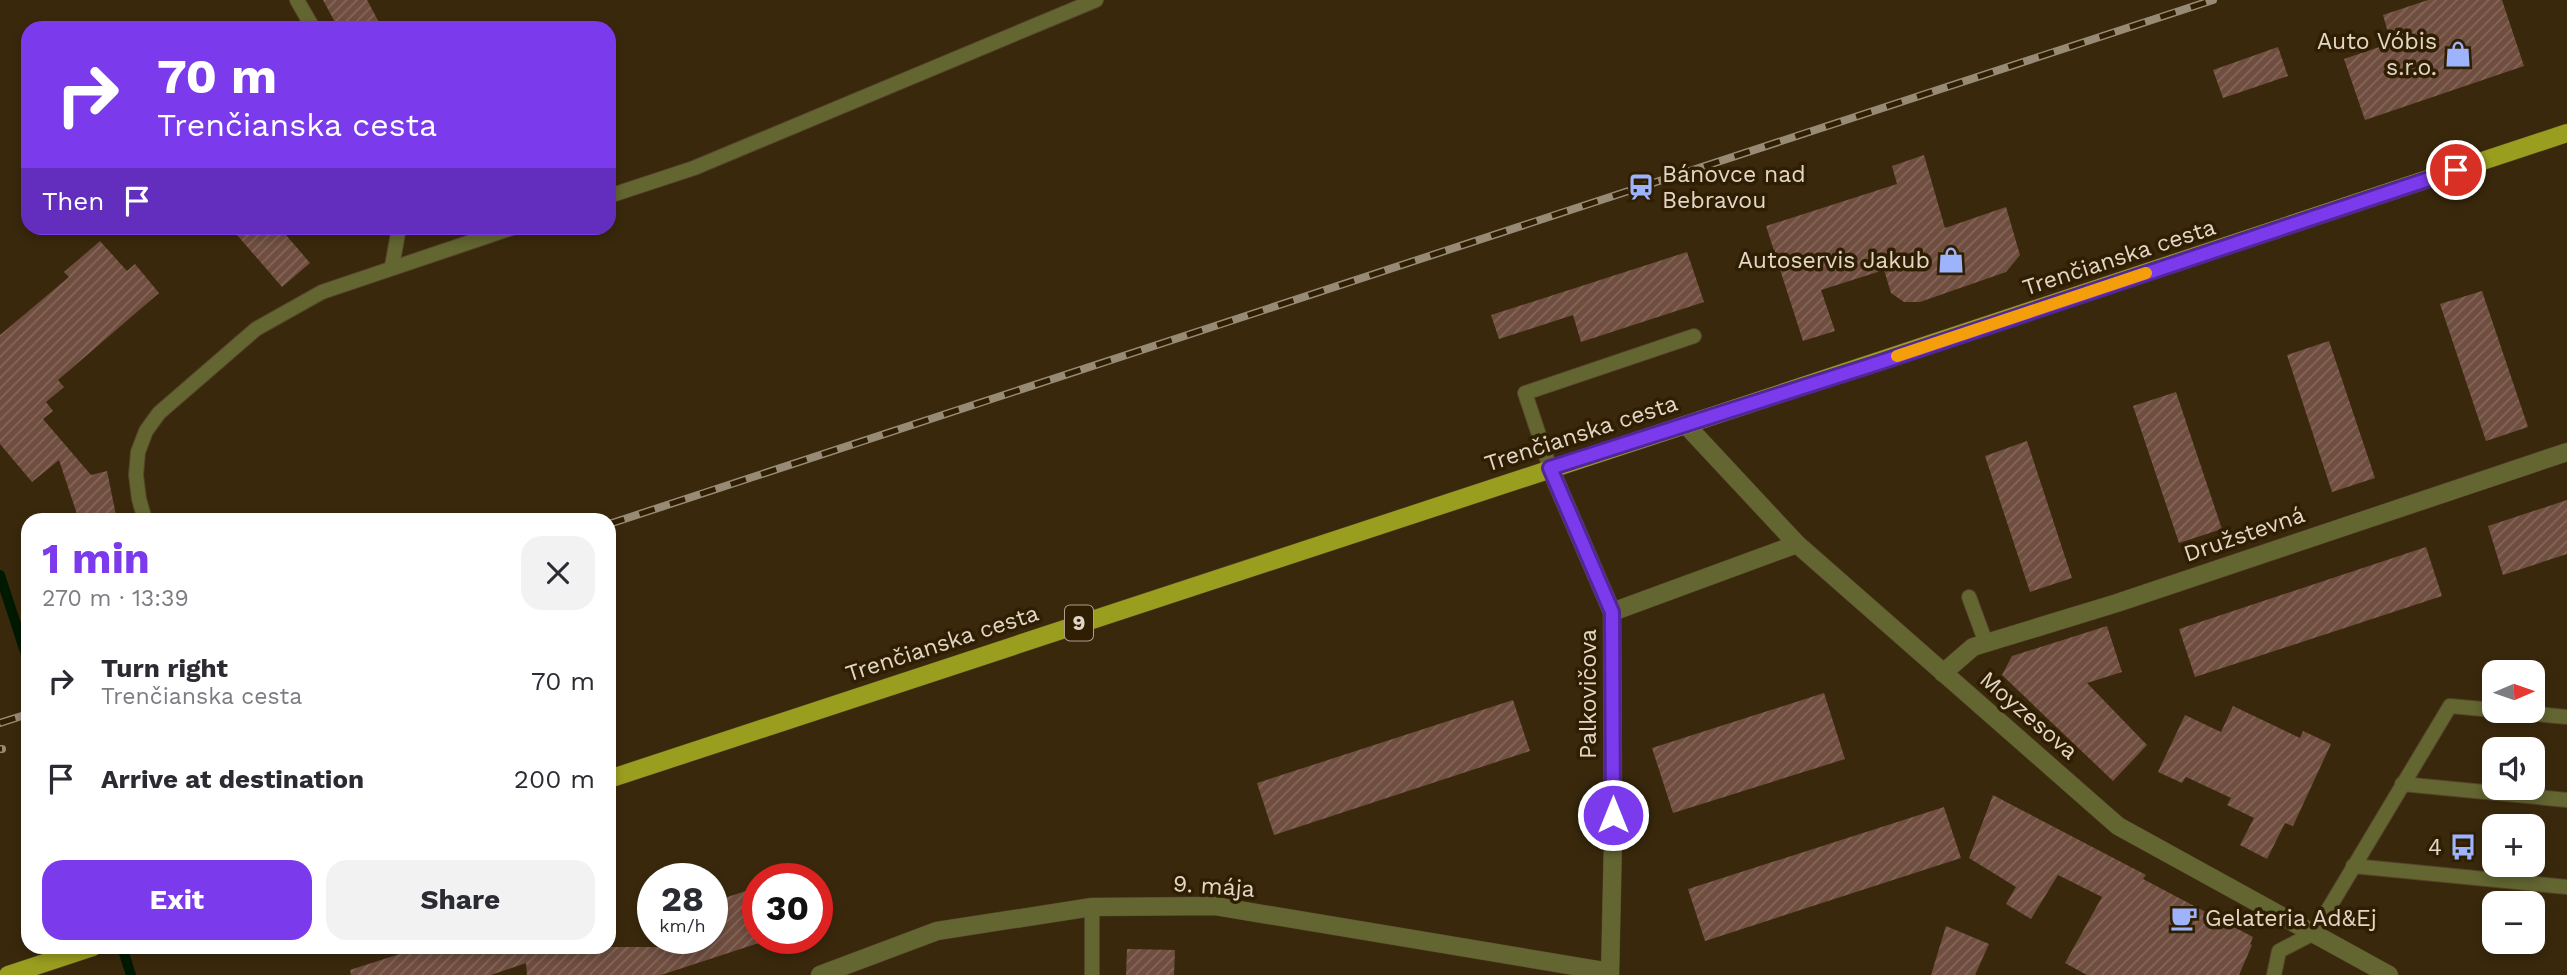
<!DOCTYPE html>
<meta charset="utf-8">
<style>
body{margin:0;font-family:"Work Sans",sans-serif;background:#f2f2f3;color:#2b2b33;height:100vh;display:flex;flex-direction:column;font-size:26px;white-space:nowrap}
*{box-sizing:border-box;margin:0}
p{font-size:23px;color:#7c7c81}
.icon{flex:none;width:38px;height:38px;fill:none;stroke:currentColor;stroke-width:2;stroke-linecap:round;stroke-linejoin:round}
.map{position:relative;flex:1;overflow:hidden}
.sheet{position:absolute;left:21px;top:513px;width:595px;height:441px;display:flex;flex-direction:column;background:#fff;border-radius:21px;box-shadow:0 4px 10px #0003}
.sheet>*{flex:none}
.top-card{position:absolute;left:21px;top:21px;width:595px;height:214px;border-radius:21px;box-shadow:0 4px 10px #0003;background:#7c3aed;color:#fff;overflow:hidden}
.needle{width:46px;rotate:88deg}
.buttons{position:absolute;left:2482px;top:660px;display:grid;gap:14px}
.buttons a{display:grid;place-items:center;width:63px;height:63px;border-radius:14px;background:#fff;box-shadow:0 4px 10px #0003;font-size:35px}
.speed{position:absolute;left:637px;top:863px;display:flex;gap:14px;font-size:35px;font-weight:700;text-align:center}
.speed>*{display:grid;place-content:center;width:91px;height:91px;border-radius:50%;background:#fff;box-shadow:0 4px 10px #0003;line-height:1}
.speed small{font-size:18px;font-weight:400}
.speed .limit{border:10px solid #d22;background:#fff;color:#111}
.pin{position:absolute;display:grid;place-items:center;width:60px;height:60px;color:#fff;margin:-30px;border:4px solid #fff;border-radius:50%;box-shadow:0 2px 7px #0007}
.me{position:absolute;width:77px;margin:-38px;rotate:0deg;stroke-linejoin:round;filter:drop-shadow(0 0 5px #0008)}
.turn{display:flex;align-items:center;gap:24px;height:147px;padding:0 21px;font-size:32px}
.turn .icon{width:91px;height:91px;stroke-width:2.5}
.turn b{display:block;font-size:49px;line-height:60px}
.then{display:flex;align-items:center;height:66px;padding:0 21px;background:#0003;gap:14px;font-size:26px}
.round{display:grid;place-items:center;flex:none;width:74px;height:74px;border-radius:21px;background:#f2f2f3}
.head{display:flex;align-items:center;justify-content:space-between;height:119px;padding:0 21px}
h1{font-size:42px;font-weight:700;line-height:52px;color:#7c3aed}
.primary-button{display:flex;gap:14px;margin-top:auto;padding:14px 21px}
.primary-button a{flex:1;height:80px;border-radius:21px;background:#7c3aed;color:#fff;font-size:28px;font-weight:700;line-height:80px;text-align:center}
.primary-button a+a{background:#f2f2f3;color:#2b2b33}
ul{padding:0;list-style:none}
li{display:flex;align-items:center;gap:21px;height:98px;padding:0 21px}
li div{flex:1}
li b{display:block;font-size:26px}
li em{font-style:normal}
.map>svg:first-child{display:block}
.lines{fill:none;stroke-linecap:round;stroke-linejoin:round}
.stream{stroke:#001901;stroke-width:10}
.building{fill:url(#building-hatch)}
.lane-casing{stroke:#54442a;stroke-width:16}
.street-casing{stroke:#54442a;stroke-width:19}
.primary-casing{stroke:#54442a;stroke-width:19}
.lane{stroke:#636631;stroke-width:14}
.street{stroke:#636631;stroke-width:18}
.primary{stroke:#9a9e1e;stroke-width:18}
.rail-casing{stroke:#988b75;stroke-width:8}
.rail{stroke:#2f1e02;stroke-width:5;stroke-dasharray:16;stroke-linecap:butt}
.route-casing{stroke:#51269a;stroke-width:18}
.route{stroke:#7c3aed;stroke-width:12}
.slow{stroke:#f59e0b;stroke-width:12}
.labels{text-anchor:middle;stroke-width:7;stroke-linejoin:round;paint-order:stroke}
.shield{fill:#2f1e02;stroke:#aca08c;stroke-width:2}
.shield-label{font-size:21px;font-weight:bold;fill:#e2d7c7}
.poi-label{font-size:23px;fill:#e2d7c7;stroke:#2f1e02;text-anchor:end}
.street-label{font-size:23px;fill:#e2d7c7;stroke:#2f1e02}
</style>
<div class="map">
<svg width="2567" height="975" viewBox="0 0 2567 975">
<defs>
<pattern id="building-hatch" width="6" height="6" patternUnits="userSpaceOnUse" patternTransform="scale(1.75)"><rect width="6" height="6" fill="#6f4e40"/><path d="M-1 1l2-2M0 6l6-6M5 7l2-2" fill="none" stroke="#83675a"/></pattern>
</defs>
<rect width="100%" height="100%" fill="#39280c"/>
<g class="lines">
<!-- stream -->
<g class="stream">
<path d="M0,575L28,661"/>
<path d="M122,947L131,975"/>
</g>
</g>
<!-- building -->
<g class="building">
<path d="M323,0H367L382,28H338Z"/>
<path d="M2428,0H2502L2524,66L2365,120L2344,59L2391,43L2383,15Z"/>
<path d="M2278,47L2288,76L2223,98L2213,70Z"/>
<path d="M1924,155L1945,228L2006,207L2020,255L2006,272L1920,302H1904L1891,293L1884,270L1821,290L1835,331L1803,341L1766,226L1897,184L1892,166Z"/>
<path d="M231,228H280L310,263L282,287Z"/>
<path d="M100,241L127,271L135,264L159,293L58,380L64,387L46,402L53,411L43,419L91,475L107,471L117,520H79L59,460L32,482L0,444V335L69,277L64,272Z"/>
<path d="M1687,252L1704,302L1581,342L1573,315L1499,339L1491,315Z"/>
<path d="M2482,291L2528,427L2486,441L2440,304Z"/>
<path d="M2329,341L2375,478L2332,492L2287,355Z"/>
<path d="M2176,392L2222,529L2179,543L2133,406Z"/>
<path d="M2027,441L2072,578L2030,592L1985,456Z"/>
<path d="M2567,500V554L2503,575L2488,526Z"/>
<path d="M2426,547L2442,596L2195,677L2179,629Z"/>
<path d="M2107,626L2122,672L2087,683L2147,745L2113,781L2002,675L2012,656Z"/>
<path d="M1824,693L1845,759L1673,813L1652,748Z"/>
<path d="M1513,700L1530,751L1274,835L1257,783Z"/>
<path d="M2233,706L2300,738L2303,731L2331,744L2293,826L2285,823L2267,859L2240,845L2254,818L2227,805L2231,798L2186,777L2182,783L2158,772L2185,715L2221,732Z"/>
<path d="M1993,795L2146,875L2143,879L2253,937L2250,944L2252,945L2239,975H2087L2065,963L2102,897L2058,875L2031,919L2006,904L2016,887L1969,858Z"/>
<path d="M1944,807L1961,858L1705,941L1688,889Z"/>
<path d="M758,887L759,943L661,975H527L526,963L491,975H351L350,970L421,947H665L662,938H712V902Z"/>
<path d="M1946,926L1989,944L1975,975H1931Z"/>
<path d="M1127,949L1175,950L1174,975H1126Z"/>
</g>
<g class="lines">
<!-- lane casing -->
<g class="lane-casing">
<g id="lane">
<path d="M297,0L313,28"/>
<path d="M609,196L694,168L1096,0"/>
<path d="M392,266L399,228"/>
<path d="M1550,468L1525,393L1694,336"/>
<path d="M145,520L139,499L136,475L138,452L146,431L159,413L256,329L322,292L512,228"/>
<path d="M1969,597L1986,643"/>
<path d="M2495,710L2567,717"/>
<path d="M2402,784L2567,800"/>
<path d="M2353,866L2567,887"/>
<path d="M1092,907V975"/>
<path d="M2274,975L2279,951L2314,933L2450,706L2494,710"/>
</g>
</g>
<!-- street casing -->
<g class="street-casing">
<g id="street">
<path d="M1686,425L1797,544L2118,826L2389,975"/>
<path d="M1550,468L1612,612L1613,840L1610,975"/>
<path d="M1612,612L1797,544"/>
<path d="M1943,673L1973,647L2117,603L2567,452"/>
<path d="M820,975L937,931L1092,907L1215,906L1610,972"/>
</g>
</g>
<!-- primary casing -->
<g class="primary-casing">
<g id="primary">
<path d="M609,779C1262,563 1915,351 2567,133"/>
<path d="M8,975L93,947"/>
</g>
</g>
<!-- lane -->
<use href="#lane" class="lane"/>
<!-- street -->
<use href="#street" class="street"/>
<!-- primary -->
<use href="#primary" class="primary"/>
<!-- rail casing -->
<g class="rail-casing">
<g id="rail">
<path d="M609,524L2213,0"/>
<path d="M0,723L28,714"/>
<path d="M0,749H2"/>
</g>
</g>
<!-- rail -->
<use href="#rail" class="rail"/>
</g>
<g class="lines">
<!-- route casing -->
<g class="route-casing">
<path id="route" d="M1613,815L1612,612L1550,468L1878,363L2456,170"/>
</g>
<!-- route -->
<use href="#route" class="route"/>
<!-- slow -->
<path class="slow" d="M1897,356L2146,273"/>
</g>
<!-- icons -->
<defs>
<g id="shop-bare" transform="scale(2.1)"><path d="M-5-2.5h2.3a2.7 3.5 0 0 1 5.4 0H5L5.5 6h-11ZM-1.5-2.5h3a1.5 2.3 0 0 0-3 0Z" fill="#9db4fd" stroke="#2f1e02" stroke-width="2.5" paint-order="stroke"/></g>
<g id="station-bare" transform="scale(2.1)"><path d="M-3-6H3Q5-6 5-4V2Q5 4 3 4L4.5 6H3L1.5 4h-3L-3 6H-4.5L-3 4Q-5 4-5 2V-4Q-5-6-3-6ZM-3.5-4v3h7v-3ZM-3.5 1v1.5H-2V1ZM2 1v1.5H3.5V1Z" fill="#9db4fd" stroke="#2f1e02" stroke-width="2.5" paint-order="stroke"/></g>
<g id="bus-bare" transform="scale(2.1)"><path d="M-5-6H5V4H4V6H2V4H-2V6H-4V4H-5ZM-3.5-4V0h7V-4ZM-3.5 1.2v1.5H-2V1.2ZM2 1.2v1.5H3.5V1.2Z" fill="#9db4fd" stroke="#2f1e02" stroke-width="2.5" paint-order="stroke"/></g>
<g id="cafe-bare" transform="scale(2.1)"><path d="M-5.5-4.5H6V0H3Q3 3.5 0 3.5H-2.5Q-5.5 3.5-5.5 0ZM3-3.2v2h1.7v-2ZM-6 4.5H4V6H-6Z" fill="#9db4fd" stroke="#2f1e02" stroke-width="2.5" paint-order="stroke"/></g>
</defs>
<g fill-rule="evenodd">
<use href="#shop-bare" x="2458" y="54"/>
<use href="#station-bare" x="1641" y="187"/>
<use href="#shop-bare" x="1951" y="260"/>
<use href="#bus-bare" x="2463" y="847"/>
<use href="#cafe-bare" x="2184" y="918"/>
</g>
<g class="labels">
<!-- shield labels -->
<rect class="shield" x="1065" y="605.5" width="28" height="35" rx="5"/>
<g class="shield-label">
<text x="1079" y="630">9</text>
</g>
<!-- poi labels -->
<g class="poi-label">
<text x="2437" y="49">Auto Vóbis<tspan x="2437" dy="26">s.r.o.</tspan></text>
<text x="1662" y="182" text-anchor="start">Bánovce nad<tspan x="1662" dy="26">Bebravou</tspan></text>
<text x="1930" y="268">Autoservis Jakub</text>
<text x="2442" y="855">4</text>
<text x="2205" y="926" text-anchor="start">Gelateria Ad&amp;Ej</text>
</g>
<!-- street labels -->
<g class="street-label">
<text transform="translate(2119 257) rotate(-18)" y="8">Trenčianska cesta</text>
<text transform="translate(1581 433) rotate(-18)" y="8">Trenčianska cesta</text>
<text transform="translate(2244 534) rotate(-19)" y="8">Družstevná</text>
<text transform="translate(942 643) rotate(-18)" y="8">Trenčianska cesta</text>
<text transform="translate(1588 694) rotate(-90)" y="8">Palkovičova</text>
<text transform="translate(2029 715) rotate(41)" y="8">Moyzesova</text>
<text transform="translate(1214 886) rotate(4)" y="8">9. mája</text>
</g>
</g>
</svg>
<div class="buttons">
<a><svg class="needle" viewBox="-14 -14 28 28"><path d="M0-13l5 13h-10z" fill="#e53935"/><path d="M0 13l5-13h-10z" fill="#7c7c81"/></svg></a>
<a><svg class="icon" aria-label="sound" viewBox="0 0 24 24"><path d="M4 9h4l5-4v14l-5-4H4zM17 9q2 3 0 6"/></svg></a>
<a>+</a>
<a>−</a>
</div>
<div class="speed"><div>28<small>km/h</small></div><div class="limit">30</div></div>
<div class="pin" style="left:2456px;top:170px;background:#d93025"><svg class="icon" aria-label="arrive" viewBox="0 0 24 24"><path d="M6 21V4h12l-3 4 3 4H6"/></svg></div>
<svg class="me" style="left:1613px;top:815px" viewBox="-20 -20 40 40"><circle r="17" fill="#7c3aed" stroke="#fff" stroke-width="3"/><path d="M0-11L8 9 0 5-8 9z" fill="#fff"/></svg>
<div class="top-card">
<div class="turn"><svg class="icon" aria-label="right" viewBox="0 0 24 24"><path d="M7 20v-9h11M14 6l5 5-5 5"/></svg><div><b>70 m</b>Trenčianska cesta</div></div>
<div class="then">Then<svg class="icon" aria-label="arrive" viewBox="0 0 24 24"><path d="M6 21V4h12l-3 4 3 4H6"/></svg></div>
</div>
<section class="sheet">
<div class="head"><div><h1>1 min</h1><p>270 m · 13:39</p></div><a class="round"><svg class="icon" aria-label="close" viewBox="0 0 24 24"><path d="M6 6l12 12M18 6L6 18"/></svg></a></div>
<ul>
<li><svg class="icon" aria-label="right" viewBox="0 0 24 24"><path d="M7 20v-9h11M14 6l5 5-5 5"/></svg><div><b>Turn right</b><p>Trenčianska cesta</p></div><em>70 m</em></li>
<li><svg class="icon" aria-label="arrive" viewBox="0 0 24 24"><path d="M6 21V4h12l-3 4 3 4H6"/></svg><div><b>Arrive at destination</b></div><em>200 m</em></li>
</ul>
<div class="primary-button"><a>Exit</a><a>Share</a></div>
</section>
</div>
